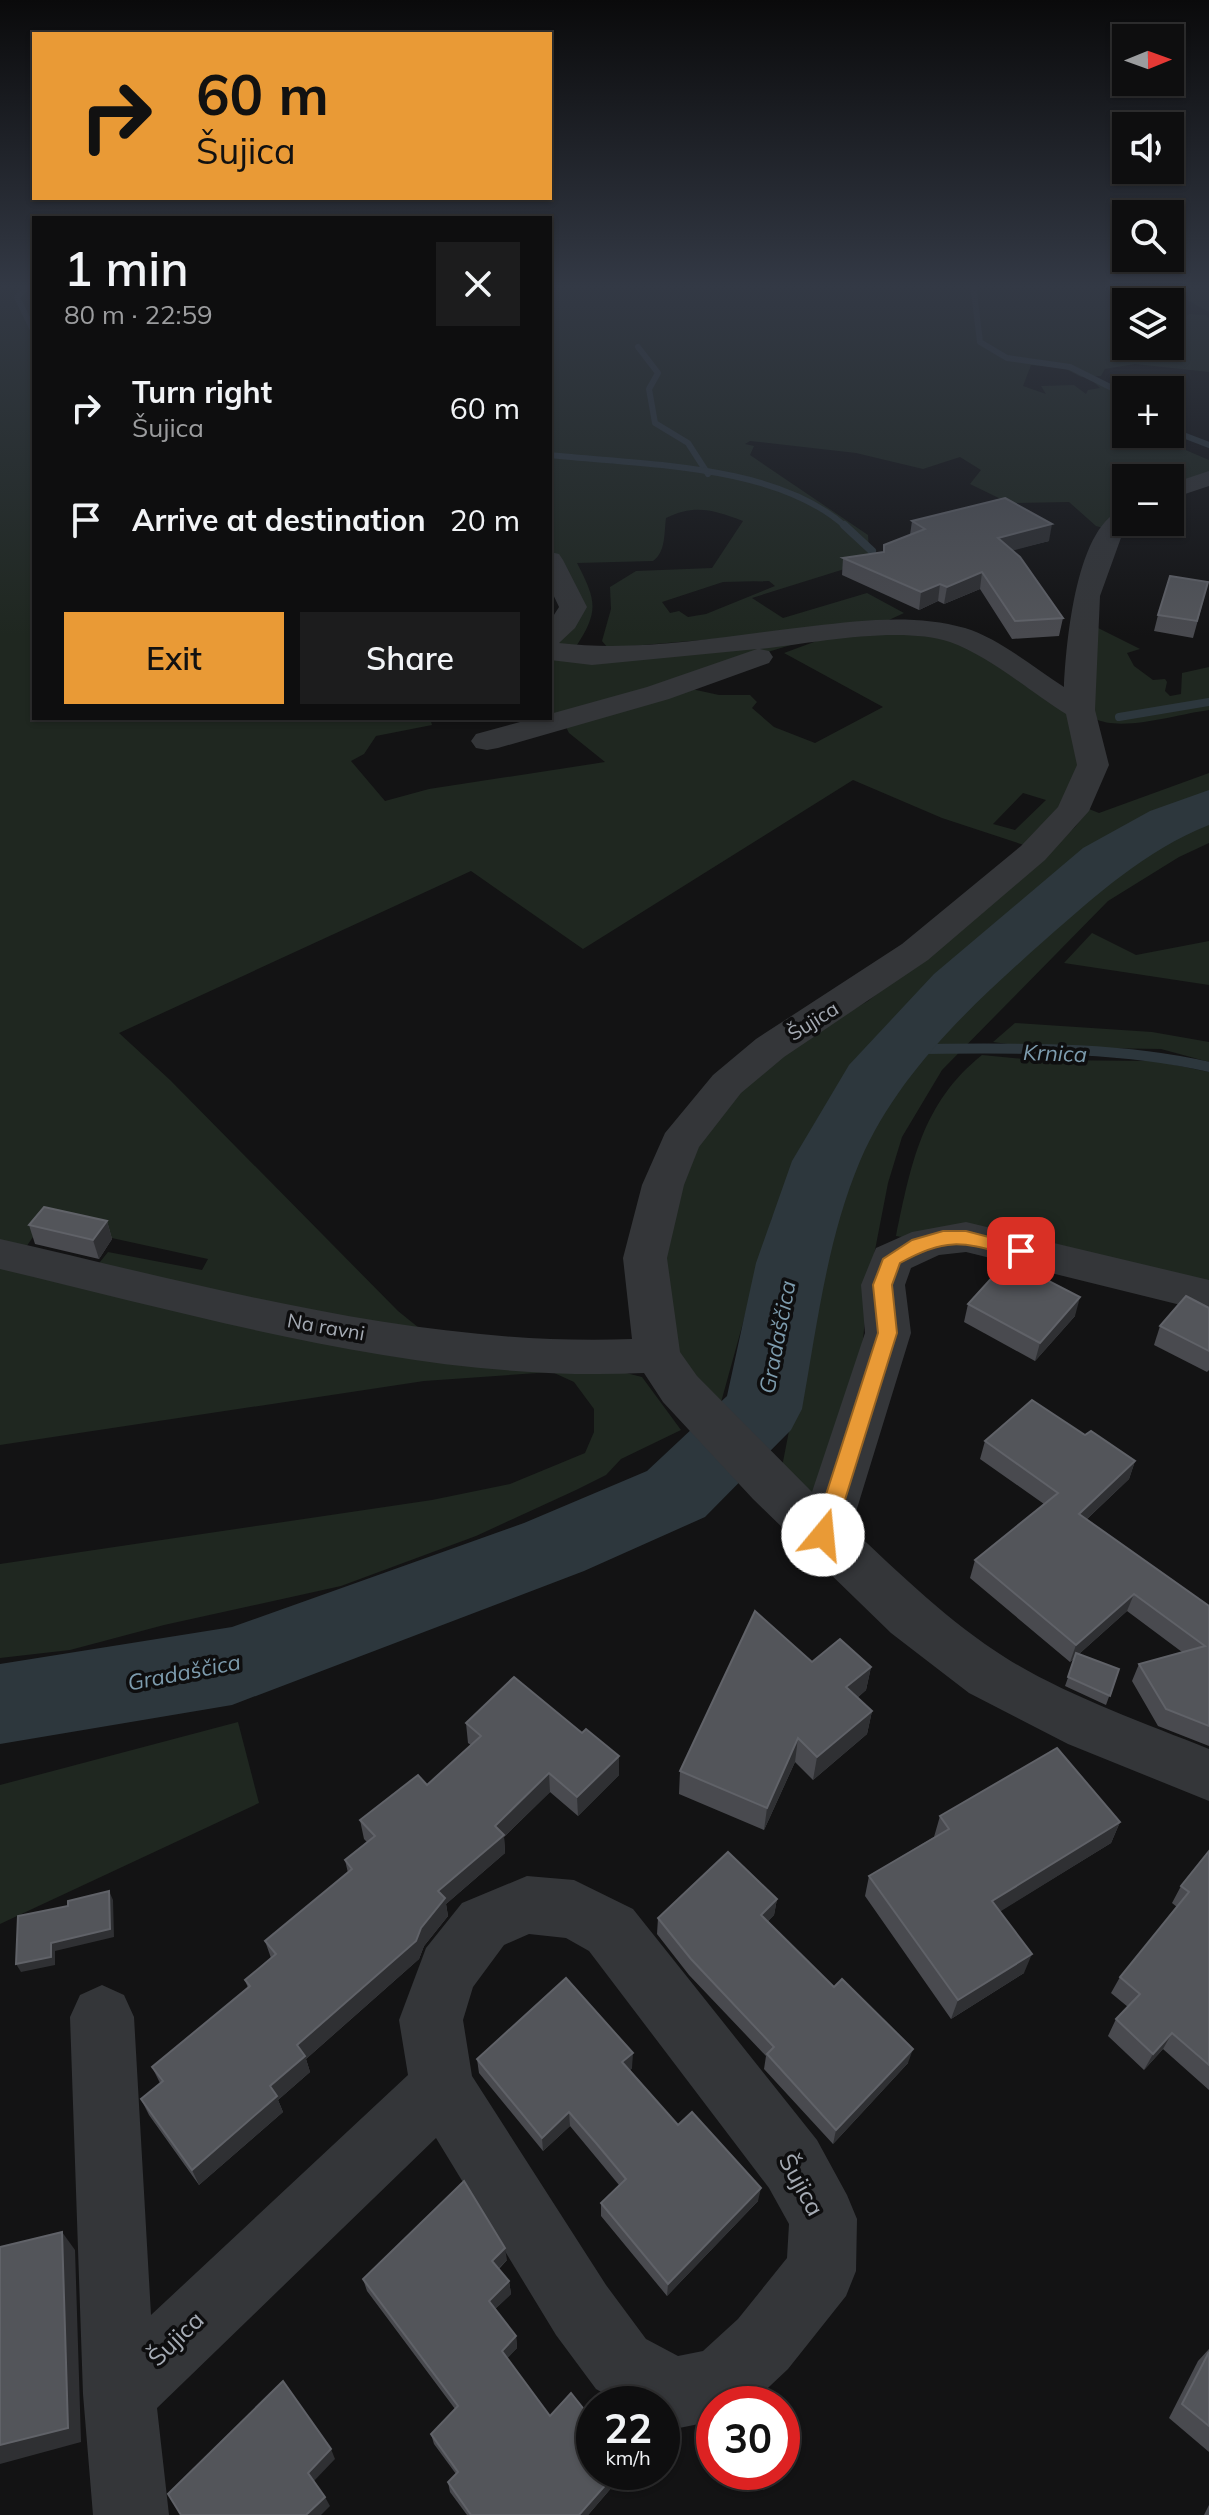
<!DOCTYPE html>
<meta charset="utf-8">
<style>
body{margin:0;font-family:Mulish,sans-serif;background:#1c1c1d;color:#f1f3f6;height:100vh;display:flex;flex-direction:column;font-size:30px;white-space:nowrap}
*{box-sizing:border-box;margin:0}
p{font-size:26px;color:#9b9c9e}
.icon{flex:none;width:44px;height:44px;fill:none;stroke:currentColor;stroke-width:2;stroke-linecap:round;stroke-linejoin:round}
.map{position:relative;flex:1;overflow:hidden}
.drawer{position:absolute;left:32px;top:216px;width:520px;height:504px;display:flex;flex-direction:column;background:#0e0e0f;border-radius:0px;box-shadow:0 2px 6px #0004,0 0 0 2px #2e2e2f}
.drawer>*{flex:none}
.guide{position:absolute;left:32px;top:32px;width:520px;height:168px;border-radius:0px;box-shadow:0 2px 6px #0004,0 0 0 2px #2e2e2f;background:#e99a36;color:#111;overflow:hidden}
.needle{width:52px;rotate:89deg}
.tools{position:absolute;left:1112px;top:24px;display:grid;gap:16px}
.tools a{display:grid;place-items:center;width:72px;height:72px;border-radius:0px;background:#0e0e0f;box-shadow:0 2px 6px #0004,0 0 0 2px #2e2e2f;font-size:40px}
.speed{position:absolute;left:576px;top:2386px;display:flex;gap:16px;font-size:40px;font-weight:700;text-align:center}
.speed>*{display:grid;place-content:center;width:104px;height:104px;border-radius:50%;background:#0e0e0f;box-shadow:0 2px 6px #0004,0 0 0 2px #2e2e2f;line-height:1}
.speed small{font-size:20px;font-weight:400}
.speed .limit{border:12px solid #d22;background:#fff;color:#111}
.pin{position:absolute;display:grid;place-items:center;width:68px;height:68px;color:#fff;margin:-34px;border-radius:16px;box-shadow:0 4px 12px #0006}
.me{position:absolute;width:88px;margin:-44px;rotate:17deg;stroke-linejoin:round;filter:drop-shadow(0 0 6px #0008)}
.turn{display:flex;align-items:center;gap:28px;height:168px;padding:0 32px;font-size:36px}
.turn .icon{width:104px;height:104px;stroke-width:2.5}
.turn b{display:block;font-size:56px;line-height:68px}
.round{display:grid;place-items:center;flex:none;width:84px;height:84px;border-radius:0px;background:#1c1c1d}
.overview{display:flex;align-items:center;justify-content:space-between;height:136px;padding:0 32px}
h1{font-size:48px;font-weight:600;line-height:60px}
.cta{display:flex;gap:16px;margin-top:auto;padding:16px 32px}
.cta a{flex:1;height:92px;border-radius:0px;background:#e99a36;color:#111;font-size:32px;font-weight:600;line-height:92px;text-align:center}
.cta a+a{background:#1c1c1d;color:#f1f3f6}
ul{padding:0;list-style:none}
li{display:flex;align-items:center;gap:24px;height:112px;padding:0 32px}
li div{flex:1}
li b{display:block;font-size:30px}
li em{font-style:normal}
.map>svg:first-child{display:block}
.green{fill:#1f2720;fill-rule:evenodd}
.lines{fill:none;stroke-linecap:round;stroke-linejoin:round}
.stream-far2{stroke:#2d373d;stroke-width:6}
.stream-far1{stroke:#2d373d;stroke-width:8}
.stream{stroke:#2d373d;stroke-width:10}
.river{fill:#2d373d;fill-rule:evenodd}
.minor{fill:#343639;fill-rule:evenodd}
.wall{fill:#494a4f}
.shaded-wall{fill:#2f3033}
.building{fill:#53555a;stroke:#606268;stroke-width:2}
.route{fill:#e99a36;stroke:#976423;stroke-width:2}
.labels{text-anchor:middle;stroke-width:7;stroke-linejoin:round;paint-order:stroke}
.street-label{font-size:20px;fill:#a5abb4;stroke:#0e0e0f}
.water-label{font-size:22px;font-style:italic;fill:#7d9cae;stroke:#0e0e0f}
.near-street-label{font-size:24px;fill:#a5abb4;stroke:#0e0e0f}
</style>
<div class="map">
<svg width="1209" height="2515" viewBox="0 0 1209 2515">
<rect width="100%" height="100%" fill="#131314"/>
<!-- green -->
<g class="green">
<path d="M0,284H34V718H430L432,725L376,736L364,754L351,761L385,801L429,789L605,762L569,733L564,723L687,688L719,695H750L757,702L752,708L774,727L815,743L883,707L784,653L822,639L871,631L954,637L1065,710L1082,747L1068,802L1027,846L942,818L853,780L583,949L471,871L119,1033L170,1080L398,1311L429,1336L96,1267L108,1252L202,1270L208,1259L43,1223L21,1254L0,1248ZM1023,793L1046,800L1015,830L993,824Z"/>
<path d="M550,284H1209V312L1185,299L1126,302V346H1170V319L1185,318L1189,314L1206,315L1209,319V372L1135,364L1105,369L1101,376L1081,377L1064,368L1031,365L1023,386L1046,394L1041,386L1074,385L1086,394L1088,390L1100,388L1095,383L1123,388L1126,392V434H1148L1209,460V472L1170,486V478H1126V506L1107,529L1096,526L1069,502L1009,503L970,484L981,470L960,457L923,469L856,453L750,441L745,444L754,446L750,455L868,535L869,549L883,557L752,598L783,618L867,593L904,613L878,625L608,648L602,641L611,609L610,587L636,571L712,568L743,521C713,510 695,504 666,518C664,533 666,552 653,561L577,563C596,600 600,611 575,648L552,646L572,580L550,548ZM769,581L775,586L706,614L688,617L679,611L670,613L662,602L723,582Z"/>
<path d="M1096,627L1140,649L1127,653L1134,666L1153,680L1165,679L1167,682L1165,691L1170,696L1181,694L1182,673L1209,667V710C1178,714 1120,733 1094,718Z"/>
<path d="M804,641L550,718V657Z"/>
<path d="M1209,773V792L1103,839L884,1028L828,1105L772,1218L720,1406L689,1376L670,1333L662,1263L680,1183L700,1143L744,1085L828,1024L868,1001L999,897L1075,827L1089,809L1099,813Z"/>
<path d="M1209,816V843L1179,857L1108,901L942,1070L902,1137L888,1183L869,1281L860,1368L815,1503L781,1472L835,1195L882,1089L921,1061L930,1047L950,1029L962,1005L1032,936L1127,857Z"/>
<path d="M1092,933L1136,955L1209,941V985L1064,963Z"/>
<path d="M1015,1023L1152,1032L1209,1042V1062L1161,1049L1030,1047L993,1042Z"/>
<path d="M982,1055L1035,1060L1156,1061L1209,1072V1292L896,1236C911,1164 922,1103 982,1055Z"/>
<path d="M0,1263L614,1370L642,1377L681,1430L621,1459L606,1475L576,1490L476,1536L341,1586L164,1625L70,1650L0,1658V1564L432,1500L510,1484L585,1453L594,1432V1409L574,1382L552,1372L424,1381L0,1445Z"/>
<path d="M238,1722L259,1803L0,1924V1785Z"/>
</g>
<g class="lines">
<!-- stream-far2 -->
<g class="stream-far2">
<path d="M28,284L17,297L34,332"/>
<path d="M973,284L980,342L1007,358L1070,367L1116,390L1126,403"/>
<path d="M638,347L658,373L649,389L655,423L688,443L708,474"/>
<path d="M1170,430L1209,445"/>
<path d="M550,455C640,465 776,463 846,527"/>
</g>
<!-- stream-far1 -->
<g class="stream-far1">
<path d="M844,525L872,551"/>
<path d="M1119,717L1209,702"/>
</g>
<!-- stream -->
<path class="stream" d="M900,1049C1002,1049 1109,1044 1209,1067"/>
<!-- river -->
<path class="river" d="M1209,790V825C1144,851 1098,894 1046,939C974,1003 899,1071 860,1161C827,1239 817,1326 802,1409L791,1430L705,1517L584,1571L232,1705L0,1744V1664L232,1627L524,1523L647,1471L727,1396L756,1263L792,1161L849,1065L934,974L1083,848L1150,811Z"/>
<!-- minor -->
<g class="minor">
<path d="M1209,471V486L1170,499V484Z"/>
<path d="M1126,508V522H1134L1122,535L1100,596L1095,710L1109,765L1089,811L1045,860L928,960L784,1057L741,1093L699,1147L684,1185L667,1258L680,1352L697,1376L812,1492L865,1333L861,1285L876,1248L912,1232L966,1222L1209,1280V1312L966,1252L939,1255L911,1268L905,1285L911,1333L851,1528C900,1574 949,1622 1006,1658C1065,1695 1144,1723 1209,1749V1801L1068,1744L969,1693L891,1633L753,1499L663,1402L644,1373C425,1383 211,1319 0,1269V1239C207,1286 418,1347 632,1339L623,1258L642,1185L665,1133L713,1075L756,1039L902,944L1021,846L1058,807L1077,765L1066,714C1031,692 989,656 950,642C900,625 813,643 760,649L769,651L773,657L769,663L669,699L498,748L487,750L476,748L471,741L476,734L535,718H550V714L647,687L757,649L592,665L550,660V621L559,607L550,588V552L559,554L563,560L587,607L575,628L559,643C642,653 730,635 813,626C863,620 916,614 965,628C1000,639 1033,667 1064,687C1066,644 1076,521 1126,508Z"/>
<path d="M527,1876L574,1880L633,1909L817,2140L847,2195L857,2219L856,2271L846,2296L788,2369L751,2404H714V2421L674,2429L662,2424V2404H622L596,2389L556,2335L436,2138L157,2408L169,2515H93L83,2394L70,2017L80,1995L102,1985L124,1995L134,2017L151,2315L408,2075L399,2020L426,1948L462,1903ZM529,1934L566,1938L589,1951L769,2188L789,2224L787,2258L738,2319L703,2351L678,2356L646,2339L606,2285L472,2076L463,2020L473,1987L504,1945Z"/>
</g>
</g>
<!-- wall -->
<g class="wall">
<path d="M912,521L1049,541L1012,550L1063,618L1059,636L1012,639L980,589L944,604L938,601L919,610L842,575L843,558L883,552L884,545L910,535Z"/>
<path d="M1204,598L1193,638L1154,631L1158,615Z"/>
<path d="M107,1221L112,1239L99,1259L35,1244L29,1225Z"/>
<path d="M968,1304L1075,1316L1035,1361L964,1322Z"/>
<path d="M1209,1308V1370L1207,1372L1154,1345L1160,1326Z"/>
<path d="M1085,1435L1135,1461L1129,1479L1086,1520L1209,1606V1746L1158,1726L1132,1681L1139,1664L1182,1652L1127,1611L1079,1654L1119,1669L1106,1705L1065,1686L1075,1658L1070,1662L970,1578L975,1560L1044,1504L980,1459L985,1441Z"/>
<path d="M812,1662L871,1667L866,1690L857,1698L872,1711L867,1734L813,1780L795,1762L764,1830L679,1794L680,1771Z"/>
<path d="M466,1723L619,1775L578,1816L550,1792L504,1837L505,1853L446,1904L448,1916L424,1946L419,1959L306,2059L310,2072L278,2100L283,2112L199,2185L149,2115L141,2099L160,2083L152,2067L248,1988L245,1980L271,1958L265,1941L348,1873L345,1860L367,1842L364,1839L360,1820L427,1785L471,1745L468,1743Z"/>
<path d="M940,1816L1120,1822L1111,1843L1000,1911L1024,1973L951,2019L865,1896L869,1876L934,1837Z"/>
<path d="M1209,1851V2090L1163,2049L1144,2070L1108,2036L1116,2019L1128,2007L1111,1993L1120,1977L1177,1907L1172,1903L1181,1886Z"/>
<path d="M777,1899L774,1915L768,1921L908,2063L833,2144L764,2069L766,2056L689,1975L657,1934L658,1918Z"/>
<path d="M477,2059L632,2068L630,2070L678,2125L758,2201L667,2296L601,2216V2203L619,2185L570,2126L543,2151L479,2073Z"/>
<path d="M507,2260L499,2269L509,2281L511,2294L495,2309L516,2336L517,2348L507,2358L550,2416L625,2472L588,2515H467L450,2492L448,2482L456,2474L434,2444L431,2434L455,2409L367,2291L363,2279Z"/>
<path d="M1209,2349V2452L1169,2418L1198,2361Z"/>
<path d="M1209,2505V2515H1204Z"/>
</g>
<!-- shaded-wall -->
<g class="shaded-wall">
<path d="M1052,524L1049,541L996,555L998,538Z"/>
<path d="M982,572L980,589L944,604L947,587Z"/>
<path d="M940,584L938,601L919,610L921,592Z"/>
<path d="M107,1221L112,1239L99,1259L93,1240Z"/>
<path d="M1080,1297L1075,1316L1035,1361L1040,1343Z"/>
<path d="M1135,1461L1129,1479L1073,1532L1079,1514Z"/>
<path d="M1134,1594L1127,1611L1070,1662L1076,1645Z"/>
<path d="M871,1667L866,1690L842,1711L846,1687Z"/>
<path d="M872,1711L867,1734L813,1780L817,1757Z"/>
<path d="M798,1738L795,1762L764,1830L767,1808Z"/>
<path d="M619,1756V1775L578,1816L577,1797Z"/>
<path d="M549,1773L550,1792L504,1837L505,1853L446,1904L448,1916L424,1946L419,1959L306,2059L310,2072L278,2100L283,2112L199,2185L192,2170L270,2086L297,2045L421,1928L438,1891L495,1826Z"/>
<path d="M1120,1822L1111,1843L985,1921L992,1901Z"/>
<path d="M109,1891L113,1900L114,1937L55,1951V1965L21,1972L16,1964L51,1943Z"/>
<path d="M777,1899L774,1915L758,1931L761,1915Z"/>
<path d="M1032,1954L1024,1973L951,2019L958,2000Z"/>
<path d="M1172,2033L1163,2049L1144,2070L1153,2054Z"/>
<path d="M913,2049L908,2063L833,2144L836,2130Z"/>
<path d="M633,2053L632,2068L622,2077V2062Z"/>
<path d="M569,2112L570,2126L543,2151L542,2138Z"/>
<path d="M761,2188L758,2201L667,2296L668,2284Z"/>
<path d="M62,2232L75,2250L81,2442L0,2464V2445Z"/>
<path d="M505,2248L507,2260L494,2273L492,2261Z"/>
<path d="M509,2281L511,2294L491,2313L489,2301Z"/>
<path d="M516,2336L517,2348L504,2362L502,2351Z"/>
<path d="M331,2449L335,2459L313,2482L308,2473Z"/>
<path d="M617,2472H625L588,2515H579Z"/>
<path d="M325,2497L330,2506L321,2515H306Z"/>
</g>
<!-- building -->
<g class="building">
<path d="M1005,498L1052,524L998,538L1020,557L1063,618L1015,621L982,572L947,587L940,584L921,592L843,558L884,552V545L925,529L912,521Z"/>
<path d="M1170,576L1208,582L1197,621L1158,615Z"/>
<path d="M44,1207L107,1221L93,1240L29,1225Z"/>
<path d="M1008,1260L1080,1297L1040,1343L968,1304Z"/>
<path d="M1186,1296L1209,1308V1351L1160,1326Z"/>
<path d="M1032,1400L1085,1435L1091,1431L1135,1461L1079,1514L1209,1606V1726L1166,1709L1139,1664L1205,1646L1134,1594L1076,1645L975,1560L1058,1493L985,1441Z"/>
<path d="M755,1611L812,1662L840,1639L871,1667L846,1687L872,1711L817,1757L798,1738L767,1808L680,1771Z"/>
<path d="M1076,1653L1119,1669L1110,1696L1068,1677Z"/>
<path d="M514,1677L582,1733L586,1729L619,1756L577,1797L549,1773L495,1826L504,1835L438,1891L445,1898L421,1928L416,1941L297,2045L305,2056L270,2086L277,2096L192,2170L141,2099L163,2081L152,2067L250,1986L245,1980L276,1954L265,1941L352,1869L345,1860L375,1836L360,1820L418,1775L427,1785L481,1736L466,1723Z"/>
<path d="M1057,1748L1120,1822L992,1901L1032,1954L958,2000L869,1876L949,1829L940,1816Z"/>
<path d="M1209,1851V2065L1172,2033L1153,2054L1116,2019L1140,1994L1120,1977L1189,1892L1181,1886Z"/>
<path d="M728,1852L777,1899L761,1915L834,1987L842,1979L913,2049L836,2130L767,2054L774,2047L691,1959L658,1918Z"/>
<path d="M109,1891L110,1929L51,1943V1957L16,1964L18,1916L68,1906V1901Z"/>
<path d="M566,1978L633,2053L622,2062L678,2125L692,2112L761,2188L668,2284L601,2203L626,2179L596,2143L569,2112L542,2138L477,2059Z"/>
<path d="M464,2181L505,2248L492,2261L509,2281L489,2301L516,2336L502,2351L550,2416L571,2393L594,2422V2472H617L579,2515H471L448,2482L458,2472L431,2434L458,2406L363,2279Z"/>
<path d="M62,2232L68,2428L0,2445V2247Z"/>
<path d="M1209,2352V2426L1182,2404Z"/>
<path d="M283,2381L331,2449L308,2473L325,2497L306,2515H181L168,2494Z"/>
</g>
<!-- sky -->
<linearGradient id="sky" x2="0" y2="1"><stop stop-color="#0a0a0b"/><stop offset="0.45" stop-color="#333945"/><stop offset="1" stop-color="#333945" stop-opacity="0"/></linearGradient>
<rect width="1209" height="636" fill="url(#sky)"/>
<!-- route -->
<path class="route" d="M943,1231H966L1027,1247L1030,1251L1021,1258C967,1244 951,1234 900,1263L892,1285L897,1333L834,1535L831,1541L823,1543L816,1541L813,1535L878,1333L873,1285L883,1259L912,1240Z"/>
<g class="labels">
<!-- street labels -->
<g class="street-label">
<text transform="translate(813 1021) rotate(-32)" y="7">Šujica</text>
<text transform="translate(326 1327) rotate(10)" y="7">Na ravni</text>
</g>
<!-- water labels -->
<g class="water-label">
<text transform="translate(1055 1053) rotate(2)" y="8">Krnica</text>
<text transform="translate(777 1337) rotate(-79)" y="8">Gradaščica</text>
<text transform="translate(184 1672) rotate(-11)" y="8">Gradaščica</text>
</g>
<!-- near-street labels -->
<g class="near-street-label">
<text transform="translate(801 2185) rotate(61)" y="8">Šujica</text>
<text transform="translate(176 2339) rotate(-44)" y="8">Šujica</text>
</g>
</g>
</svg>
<div class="tools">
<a><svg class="needle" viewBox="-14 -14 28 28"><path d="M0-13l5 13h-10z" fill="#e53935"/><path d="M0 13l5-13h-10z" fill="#9b9c9e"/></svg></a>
<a><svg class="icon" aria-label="sound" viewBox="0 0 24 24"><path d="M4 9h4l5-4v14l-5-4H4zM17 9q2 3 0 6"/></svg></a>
<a><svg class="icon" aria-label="search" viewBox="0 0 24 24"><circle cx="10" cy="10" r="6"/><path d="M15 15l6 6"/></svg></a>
<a><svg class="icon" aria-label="layers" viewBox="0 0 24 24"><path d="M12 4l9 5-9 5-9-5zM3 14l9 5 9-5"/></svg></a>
<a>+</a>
<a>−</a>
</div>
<div class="speed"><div>22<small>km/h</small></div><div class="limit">30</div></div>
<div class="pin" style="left:1021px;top:1251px;background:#d93025"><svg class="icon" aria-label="arrive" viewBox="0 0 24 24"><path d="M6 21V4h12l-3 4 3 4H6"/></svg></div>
<svg class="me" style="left:823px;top:1535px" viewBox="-20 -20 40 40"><circle r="19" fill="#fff"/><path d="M0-13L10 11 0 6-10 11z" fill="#e99a36"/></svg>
<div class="guide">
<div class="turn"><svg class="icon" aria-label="right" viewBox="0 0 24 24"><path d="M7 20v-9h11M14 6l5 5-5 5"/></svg><div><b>60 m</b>Šujica</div></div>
</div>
<section class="drawer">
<div class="overview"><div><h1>1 min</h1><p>80 m · 22:59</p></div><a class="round"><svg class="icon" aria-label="close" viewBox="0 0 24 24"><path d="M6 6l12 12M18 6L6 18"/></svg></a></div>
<ul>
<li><svg class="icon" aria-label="right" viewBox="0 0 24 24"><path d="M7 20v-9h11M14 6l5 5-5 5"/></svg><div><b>Turn right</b><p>Šujica</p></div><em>60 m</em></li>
<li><svg class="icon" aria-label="arrive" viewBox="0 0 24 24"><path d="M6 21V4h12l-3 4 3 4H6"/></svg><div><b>Arrive at destination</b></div><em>20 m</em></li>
</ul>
<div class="cta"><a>Exit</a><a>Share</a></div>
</section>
</div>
